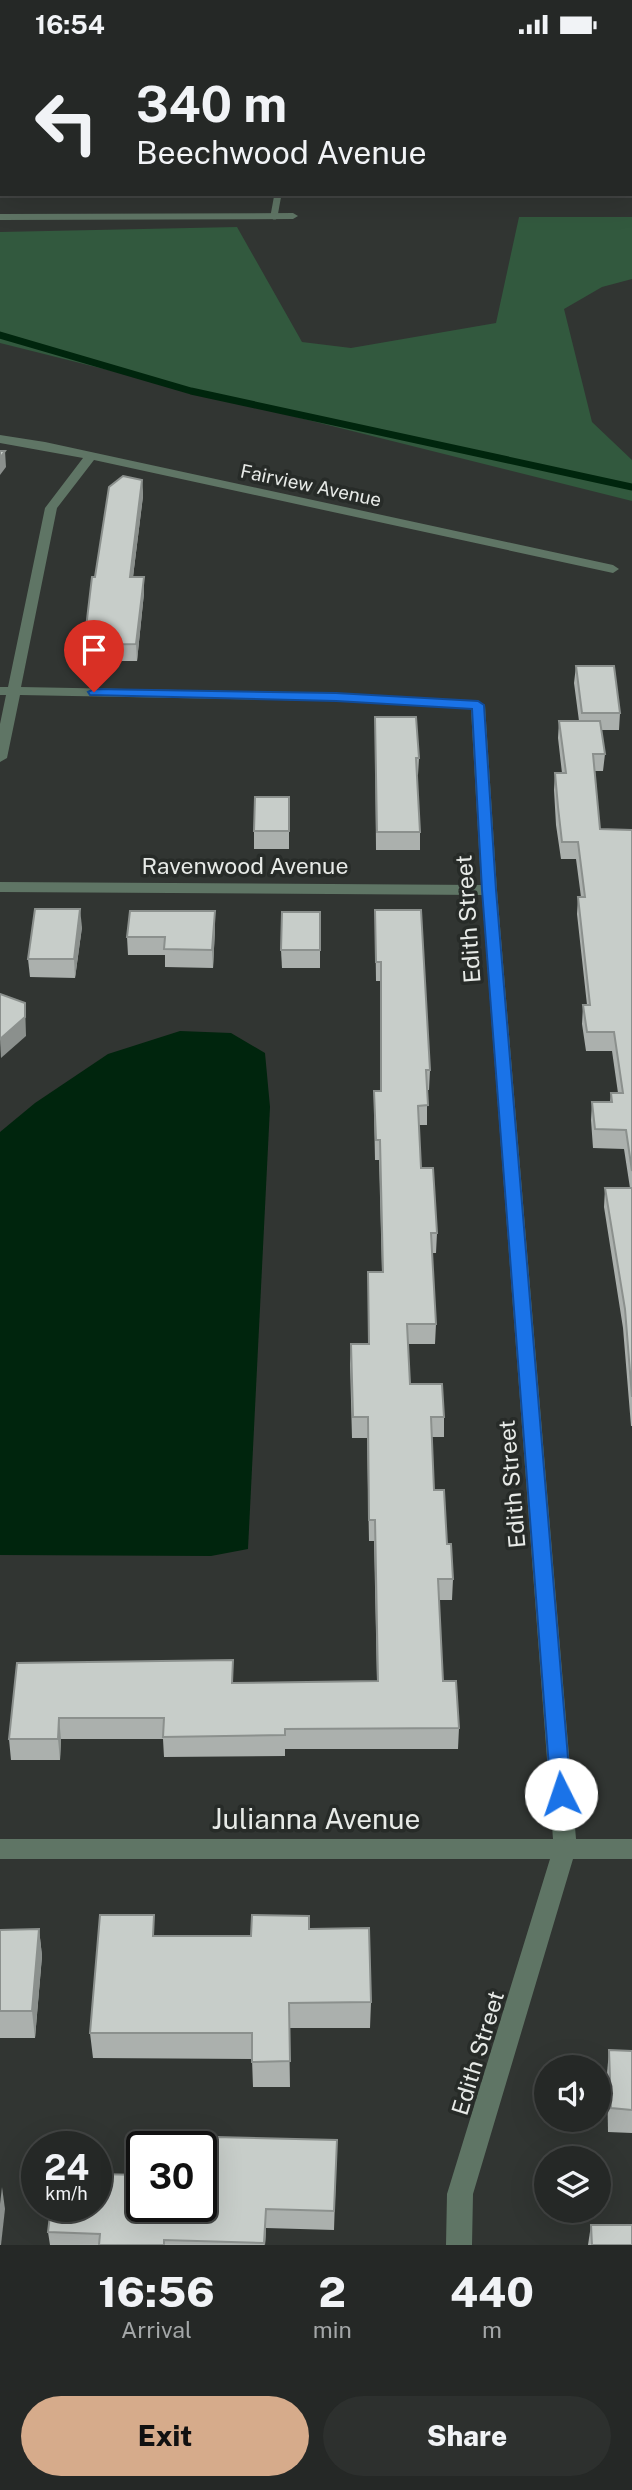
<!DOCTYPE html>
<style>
body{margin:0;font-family:"Public Sans",sans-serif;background:#2d302e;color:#f1f3f6;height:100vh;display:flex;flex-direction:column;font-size:26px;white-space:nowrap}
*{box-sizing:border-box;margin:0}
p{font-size:23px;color:#a3a6a7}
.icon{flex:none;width:38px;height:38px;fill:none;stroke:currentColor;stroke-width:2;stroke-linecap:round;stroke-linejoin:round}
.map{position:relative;height:2196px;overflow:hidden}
.side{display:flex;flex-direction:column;background:#252826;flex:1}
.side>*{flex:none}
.banner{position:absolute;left:0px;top:0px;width:634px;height:147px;box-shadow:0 7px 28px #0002,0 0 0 2px #424443;background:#252826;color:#f1f3f6;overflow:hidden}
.buttons{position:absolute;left:534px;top:2006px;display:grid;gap:14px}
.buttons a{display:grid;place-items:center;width:77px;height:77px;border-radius:50%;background:#252826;box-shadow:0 7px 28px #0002,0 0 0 2px #424443;font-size:35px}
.speed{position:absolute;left:21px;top:2082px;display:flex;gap:14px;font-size:35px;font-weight:700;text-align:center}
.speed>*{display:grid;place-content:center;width:91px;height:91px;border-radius:50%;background:#252826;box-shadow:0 7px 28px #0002,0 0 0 2px #424443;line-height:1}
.speed small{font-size:18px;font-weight:400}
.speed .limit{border:4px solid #111;border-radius:10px;background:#fff;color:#111}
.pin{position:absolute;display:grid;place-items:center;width:60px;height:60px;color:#fff;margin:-72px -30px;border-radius:50% 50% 50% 0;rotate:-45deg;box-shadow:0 0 7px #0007}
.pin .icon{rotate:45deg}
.me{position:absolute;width:77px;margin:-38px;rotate:356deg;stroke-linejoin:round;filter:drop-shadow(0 0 5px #0008)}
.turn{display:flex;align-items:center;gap:24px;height:147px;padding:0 21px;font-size:32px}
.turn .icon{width:91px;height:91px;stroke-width:2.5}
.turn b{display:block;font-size:49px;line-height:60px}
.eta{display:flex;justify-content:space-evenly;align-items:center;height:119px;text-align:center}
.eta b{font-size:42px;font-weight:800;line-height:49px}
.cta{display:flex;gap:14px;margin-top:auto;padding:14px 21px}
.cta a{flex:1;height:80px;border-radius:42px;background:#d6ab8b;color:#111;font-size:28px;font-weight:800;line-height:80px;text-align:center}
.cta a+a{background:#2d302e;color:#f1f3f6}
.status{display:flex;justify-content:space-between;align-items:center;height:49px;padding:0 35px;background:#252826;direction:ltr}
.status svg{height:19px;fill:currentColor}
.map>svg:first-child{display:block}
.green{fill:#32593e}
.water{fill:#00250d}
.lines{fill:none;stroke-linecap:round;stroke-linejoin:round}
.stream{stroke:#00250d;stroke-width:7}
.path{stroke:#696d6a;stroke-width:2.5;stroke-dasharray:3.5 2;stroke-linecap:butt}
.lane{stroke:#5f7565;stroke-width:7}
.street{fill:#5f7565;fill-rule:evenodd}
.wall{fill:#abb0ad}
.shaded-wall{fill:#8b908d}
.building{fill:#c7cdc9;stroke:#8b908d;stroke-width:2}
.route{fill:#1a73e8;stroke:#114b97;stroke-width:2}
.labels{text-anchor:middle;stroke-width:7;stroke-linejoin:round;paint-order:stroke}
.far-street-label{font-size:19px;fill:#e7eae7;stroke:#272b28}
.street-label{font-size:23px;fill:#e7eae7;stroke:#272b28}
.near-street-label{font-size:28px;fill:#e7eae7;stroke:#272b28}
</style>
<div class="status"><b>16:54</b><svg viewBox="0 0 49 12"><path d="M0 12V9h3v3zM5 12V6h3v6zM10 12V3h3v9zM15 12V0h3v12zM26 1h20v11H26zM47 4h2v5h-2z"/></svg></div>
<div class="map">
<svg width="632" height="2196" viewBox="0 0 632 2196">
<rect width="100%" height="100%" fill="#313532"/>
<!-- green -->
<g class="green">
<path d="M152,0H502V2H142Z"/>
<path d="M519,168H632V230L602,238L564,260L592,373L632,411V452L0,294V183L237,178L302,293L351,299L496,274Z"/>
</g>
<!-- water -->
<path class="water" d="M180,982L231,984L265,1004L270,1058L248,1500L211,1507L0,1506V1083L35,1054L108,1005Z"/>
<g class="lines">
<!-- stream -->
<path class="stream" d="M0,286L191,342L632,438"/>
<!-- path -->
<path class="path" d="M217,2L227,0"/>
<!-- lane -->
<path class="lane" d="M274,167L278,145"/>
<!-- street -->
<g class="street">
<rect x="614" y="0" width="8" height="2"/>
<path d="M0,165L293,164L298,167L293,170L0,171Z"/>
<path d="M0,386L45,393L613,516L619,520L613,524L94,411L57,459L21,638L336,644L478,652L485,656L497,841L576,1790H632V1810H573L473,2145L472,2196H446L447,2145L550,1810H0V1790H553L482,846L0,843V833L481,836L471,660L336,652L20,646L7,709L0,713V675L6,646H0V638H8L45,459L83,409L0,394Z"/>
</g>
</g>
<!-- wall -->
<g class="wall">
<path d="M142,431L143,447L133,528H144V544L137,612H85L84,596Z"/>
<path d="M576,617L620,664L619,681H601L605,705L603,722H595L600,780L632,781V1377H631L623,1279L604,1158L605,1139H630L624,1100L593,1099L591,1071L592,1053H610L611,1044H618L612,1002H586L582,975L583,956H587L577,865L578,848H581L576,810H561L556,776L554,741L555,724H562L558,689L559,672H579L574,634Z"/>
<path d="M375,686L419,709L418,726H417L420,783V801H376Z"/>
<path d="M289,748V800H254V782Z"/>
<path d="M375,861L430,1021L429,1041H427V1076H419L421,1119L437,1184L436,1204H432L436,1275L435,1295H408L410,1335L444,1368V1388H432L434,1441L447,1495L453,1530L452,1551H439L443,1632L459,1679L458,1700H285V1707L164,1708L163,1690H61L60,1711H11L9,1690L17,1614L234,1634L377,1632L374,1492H369L367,1389H352L350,1315L351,1295H369L368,1223H382L379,1111H375L374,1062V1042H380L381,932H376Z"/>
<path d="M320,863V919H282L281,901Z"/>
<path d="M82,878L75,929L30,928L28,910Z"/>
<path d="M215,880L213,919L165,918V906H128L127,888Z"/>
<path d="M39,1880L42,1907L35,1989H0V1881Z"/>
<path d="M309,1880L371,1953L370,1979H289L290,2038H253L252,2010L93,2009L90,1984L155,1887H251Z"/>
<path d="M609,2001L632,2002V2084L608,2083L607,2025Z"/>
<path d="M337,2091L334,2181L266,2179L265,2196H50L48,2183L213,2127Z"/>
<path d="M591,2176L632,2196H588Z"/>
</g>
<!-- shaded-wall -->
<g class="shaded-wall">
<path d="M5,402L6,418L0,426V409Z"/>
<path d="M142,431L143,447L131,544L130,528Z"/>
<path d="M144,528V544L137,612L136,595Z"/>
<path d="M80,860L82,878L75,929L74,910Z"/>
<path d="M215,862V880L213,919L212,901Z"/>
<path d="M25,954L26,987L1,1009L0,990Z"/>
<path d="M59,1669L61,1690L60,1711L58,1690Z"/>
<path d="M39,1880L42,1907L35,1989L32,1962Z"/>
<path d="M2,2138L5,2160L1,2196H0V2155Z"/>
<path d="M266,2160V2179L265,2196H264Z"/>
</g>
<!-- building -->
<g class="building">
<path d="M540,0H582V2H541Z"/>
<path d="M0,402H5L0,409Z"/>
<path d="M123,427L142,431L130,528H144L136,595L84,596L92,528H95L109,438Z"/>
<path d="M576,617H614L620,664H582Z"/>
<path d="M375,668H416L419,709H416L420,783H377Z"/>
<path d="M559,672H600L605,705H593L600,780L632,781V1122L626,1081L595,1080L592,1053H612L611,1044H623L614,983H587L583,956H590L578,848H585L578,793H562L558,758L555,724H566Z"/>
<path d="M255,748H289V782H254Z"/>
<path d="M35,860H80L74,910H28Z"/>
<path d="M375,861H421L430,1021H426L428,1056L418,1057L421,1119H433L437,1184H431L436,1275H407L410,1335H442L444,1368H431L434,1441H444L447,1495H451L453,1530H438L443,1632H456L459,1679L285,1680V1686L163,1688L164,1669H59L58,1690H9L17,1614L233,1611L232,1634L378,1632L375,1471H369L368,1368H353L351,1295H369L368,1223H383L380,1091H376L374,1042H381V913H376Z"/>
<path d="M130,862H215L212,901L164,900L165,888H127Z"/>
<path d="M282,863H320V901H281Z"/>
<path d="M0,945L25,954V968L0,990Z"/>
<path d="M605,1139H632V1348L625,1260Z"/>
<path d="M100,1866H154L153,1887H251L252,1866L309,1867V1880L369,1879L371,1953L289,1954L290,2012L252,2013V1984H90Z"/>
<path d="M39,1880L32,1962H0V1881Z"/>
<path d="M609,2001L632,2002V2061L611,2059Z"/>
<path d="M215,2088L337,2091L334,2162L266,2160L264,2194L164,2191V2196H99L100,2185L48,2183L51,2158H96V2125L142,2126V2158H201V2127H213Z"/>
<path d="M591,2176H632V2196H592Z"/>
</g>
<!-- route -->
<path class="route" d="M94,640L336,644L478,652L484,656L496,841L571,1745L568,1751L561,1753L554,1751L551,1745L482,841L472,660L336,652L90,646L88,643Z"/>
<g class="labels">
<!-- far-street labels -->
<g class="far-street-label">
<text transform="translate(311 436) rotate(12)" y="7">Fairview Avenue</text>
</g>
<!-- street labels -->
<g class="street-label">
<text x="245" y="825">Ravenwood Avenue</text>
<text transform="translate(468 870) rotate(-94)" y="8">Edith Street</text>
<text transform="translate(512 1435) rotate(-95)" y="8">Edith Street</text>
<text transform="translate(478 2004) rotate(-73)" y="8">Edith Street</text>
</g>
<!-- near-street labels -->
<g class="near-street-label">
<text x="316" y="1780">Julianna Avenue</text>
</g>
</g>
</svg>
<div class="buttons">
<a><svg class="icon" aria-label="sound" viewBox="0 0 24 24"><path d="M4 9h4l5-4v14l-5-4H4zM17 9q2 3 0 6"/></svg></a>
<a><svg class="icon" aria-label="layers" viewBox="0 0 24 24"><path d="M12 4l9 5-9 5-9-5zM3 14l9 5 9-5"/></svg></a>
</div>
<div class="speed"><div>24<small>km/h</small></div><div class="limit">30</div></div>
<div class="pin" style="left:94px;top:643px;background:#d93025"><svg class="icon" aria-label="arrive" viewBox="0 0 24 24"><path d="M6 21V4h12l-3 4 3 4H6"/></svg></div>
<svg class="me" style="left:561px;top:1745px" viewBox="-20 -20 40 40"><circle r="19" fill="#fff"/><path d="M0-13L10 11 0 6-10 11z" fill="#1a73e8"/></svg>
<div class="banner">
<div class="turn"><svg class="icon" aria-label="left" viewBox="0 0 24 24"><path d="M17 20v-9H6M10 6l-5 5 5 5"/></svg><div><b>340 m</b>Beechwood Avenue</div></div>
</div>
</div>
<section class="side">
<div class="eta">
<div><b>16:56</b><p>Arrival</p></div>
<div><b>2</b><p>min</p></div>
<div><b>440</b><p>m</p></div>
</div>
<div class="cta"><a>Exit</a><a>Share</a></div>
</section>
